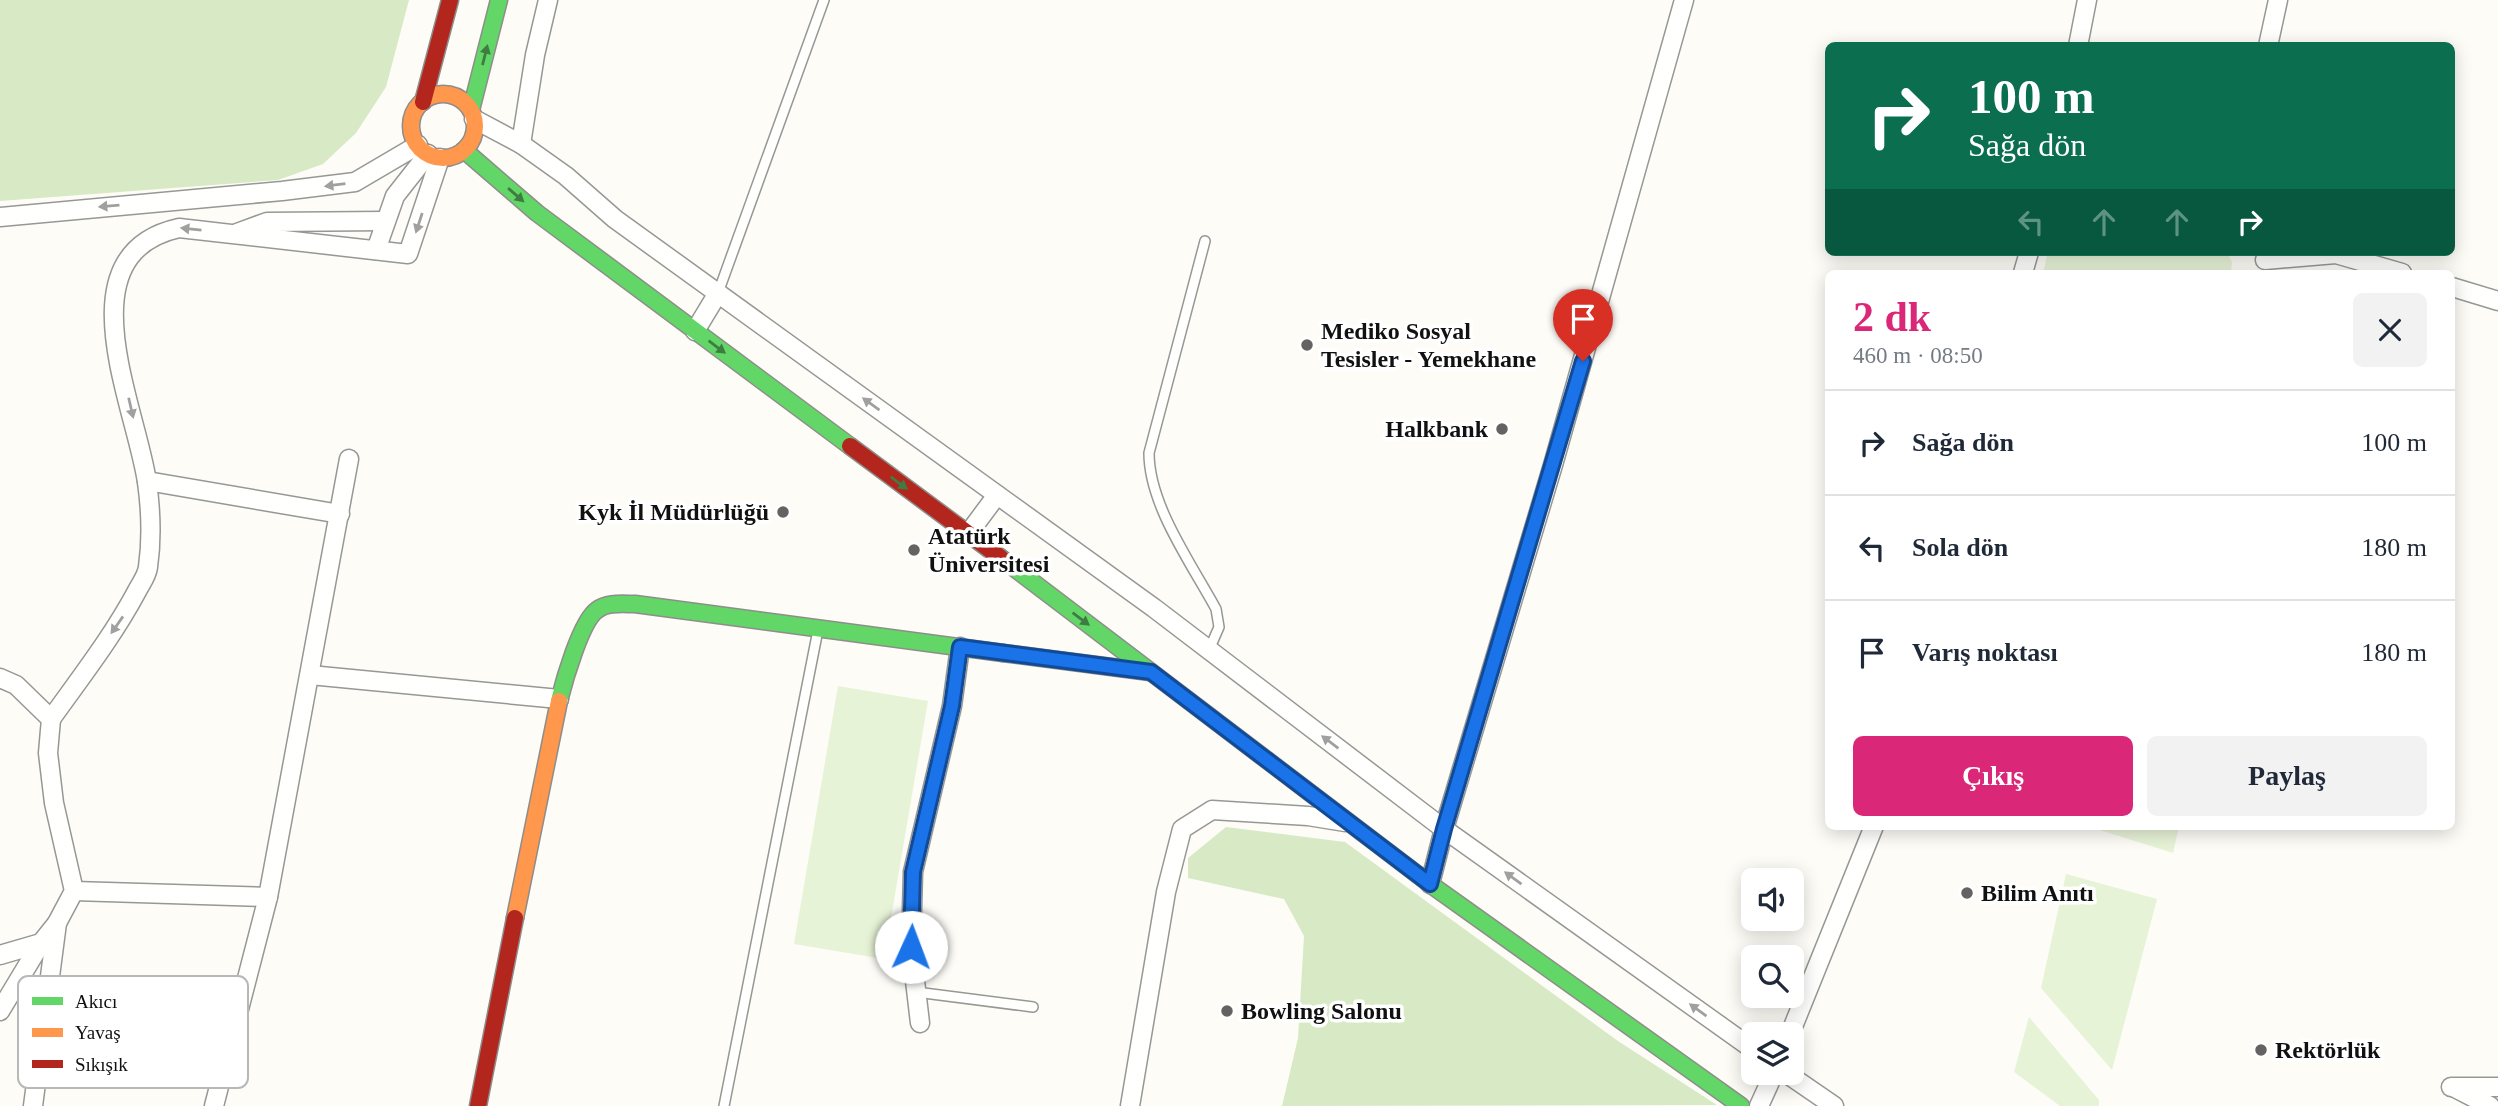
<!DOCTYPE html>
<html lang="tr">
<meta charset="utf-8">
<style>
body{margin:0;font-family:"Times New Roman",serif;background:#f2f2f3;color:#1f2937;height:100vh;display:flex;flex-direction:column;font-size:26px;white-space:nowrap}
*{box-sizing:border-box;margin:0}
p{font-size:23px;color:#747a83}
.icon{flex:none;width:38px;height:38px;fill:none;stroke:currentColor;stroke-width:2;stroke-linecap:round;stroke-linejoin:round}
.map{position:relative;flex:1;overflow:hidden}
.details{position:absolute;left:1825px;top:270px;width:630px;height:560px;display:flex;flex-direction:column;background:#fff;border-radius:10px;box-shadow:0 4px 18px #0003}
.details>*{flex:none}
.banner{position:absolute;left:1825px;top:42px;width:630px;height:214px;border-radius:10px;box-shadow:0 4px 18px #0003;background:#0b6e4f;color:#fff;overflow:hidden}
.tools{position:absolute;left:1741px;top:868px;display:grid;gap:14px}
.tools a{display:grid;place-items:center;width:63px;height:63px;border-radius:10px;background:#fff;box-shadow:0 4px 18px #0003;font-size:35px}
.pin{position:absolute;display:grid;place-items:center;width:60px;height:60px;color:#fff;margin:-72px -30px;border-radius:50% 50% 50% 0;rotate:-45deg;box-shadow:0 0 7px #0007}
.pin .icon{rotate:45deg}
.me{position:absolute;width:77px;margin:-38px;rotate:2deg;stroke-linejoin:round;filter:drop-shadow(0 0 5px #0008)}
.turn{display:flex;align-items:center;gap:24px;height:147px;padding:0 28px;font-size:32px}
.turn .icon{width:91px;height:91px;stroke-width:2.5}
.turn b{display:block;font-size:49px;line-height:60px}
.lanes{display:flex;align-items:center;height:66px;padding:0 28px;background:#0003;justify-content:center;gap:35px;direction:ltr}
.lanes .off{opacity:.35}
.round{display:grid;place-items:center;flex:none;width:74px;height:74px;border-radius:10px;background:#f2f2f3}
.overview{display:flex;align-items:center;justify-content:space-between;height:119px;padding:0 28px}
h1{font-size:42px;font-weight:800;line-height:52px;color:#db2777}
.cta{display:flex;gap:14px;margin-top:auto;padding:14px 28px}
.cta a{flex:1;height:80px;border-radius:10px;background:#db2777;color:#fff;font-size:28px;font-weight:800;line-height:80px;text-align:center}
.cta a+a{background:#f2f2f3;color:#1f2937}
ul{padding:0;list-style:none}
li{display:flex;align-items:center;gap:21px;height:105px;padding:0 28px;border-top:2px solid #e0e1e3}
li div{flex:1}
li b{display:block;font-size:26px}
li em{font-style:normal}
.map>svg:first-child{display:block}
.green{fill:#e7f3d7}
.forest{fill:#d8eac5}
.lines{fill:none;stroke-linecap:round;stroke-linejoin:round}
.lane-casing{stroke:#979795;stroke-width:12}
.street-casing{stroke:#979795;stroke-width:21}
.fast-casing{stroke:#8e8d8b;stroke-width:19}
.slow-casing{stroke:#8e8d8b;stroke-width:19}
.jam-casing{stroke:#8e8d8b;stroke-width:19}
.lane{stroke:#fffffe;stroke-width:9}
.street{stroke:#fffffe;stroke-width:18}
.fast{stroke:#63d668;stroke-width:16}
.slow{stroke:#ff974d;stroke-width:16}
.jam{stroke:#b3261e;stroke-width:16}
.oneway{fill:#3e7d41}
.oneway2{fill:#a0a09f}
.route-casing{stroke:#114b97;stroke-width:18}
.route{stroke:#1a73e8;stroke-width:12}
.poi-dot{fill:#646362;stroke:#fff;stroke-width:2.5}
.labels{text-anchor:middle;stroke-width:7;stroke-linejoin:round;paint-order:stroke}
.poi-label{font-size:24px;font-weight:bold;fill:#111;stroke:#fff;text-anchor:start}
.key{fill:#fff;stroke:#b8b8b8;stroke-width:2}
.key-label{font-size:19px;fill:#111}
</style>
<div class="map">
<svg width="2498" height="1106" viewBox="0 0 2498 1106">
<rect width="100%" height="100%" fill="#fdfcf7"/>
<!-- green -->
<g class="green">
<path d="M2048,252H2227L2232,262L2231,273H2043Z"/>
<path d="M838,686L928,701L884,959L794,944Z"/>
<path d="M2087,826H2179L2173,853Z"/>
<path d="M2066,874L2157,899L2112,1070L2041,988Z"/>
<path d="M2029,1017L2099,1100V1106H2060L2014,1072Z"/>
</g>
<!-- forest -->
<g class="forest">
<path d="M0,0H409L386,87L356,133L323,164L278,180L0,201Z"/>
<path d="M1226,827L1345,842L1618,1041L1717,1105L1282,1106L1298,1038L1304,936L1284,899L1188,878V858Z"/>
</g>
<g class="lines">
<!-- lane casing -->
<g class="lane-casing">
<g id="lane">
<path d="M1205,241L1149,453C1149,505 1191,563 1216,609L1219,627L1209,650"/>
<path d="M718,293L824,0"/>
<path d="M916,992L1033,1007"/>
<path d="M724,1106L818,630"/>
</g>
</g>
<!-- street casing -->
<g class="street-casing">
<g id="street">
<path d="M2078,46L2087,0"/>
<path d="M2268,46L2278,0"/>
<path d="M474,119L521,144L566,176L615,219L1154,608L1444,829L1754,1050"/>
<path d="M521,144L535,55L548,0"/>
<path d="M0,217L282,191L355,182L418,145"/>
<path d="M237,233L267,222L386,221"/>
<path d="M376,250L395,196L428,154"/>
<path d="M2265,260L2336,254L2402,273"/>
<path d="M2023,273L2029,252"/>
<path d="M2452,287L2498,301"/>
<path d="M695,331L718,293"/>
<path d="M147,481L340,514"/>
<path d="M968,534L997,495"/>
<path d="M310,675L559,699"/>
<path d="M0,678L16,685L51,719L48,753L54,803L74,891L57,923L41,943L0,955"/>
<path d="M51,719C81,677 113,636 137,591C141,583 147,576 148,567C152,539 151,511 147,482C136,406 62,254 179,228L408,254L440,158"/>
<path d="M1430,884L1444,829L1553,465L1684,0"/>
<path d="M74,891L268,897"/>
<path d="M0,1011L41,943"/>
<path d="M920,1023L911,947L913,872L952,706L960,647"/>
<path d="M1790,1034L1874,826"/>
<path d="M1786,1073L1834,1106"/>
<path d="M2451,1087H2498"/>
<path d="M2455,1088L2490,1106"/>
<path d="M33,1106L57,923"/>
<path d="M214,1106L268,897L349,459"/>
<path d="M1130,1106L1166,892L1182,829L1212,810L1308,816L1345,822"/>
<path d="M1759,1106L1774,1073"/>
</g>
</g>
<!-- fast casing -->
<g class="fast-casing">
<g id="fast">
<path d="M471,110L499,0"/>
<path d="M464,150L537,213L850,446"/>
<path d="M1001,558L1430,884L1741,1106"/>
<path d="M559,701C564,681 581,621 597,610C607,602 623,604 635,604L1003,653"/>
</g>
</g>
<!-- slow casing -->
<g class="slow-casing">
<g id="slow">
<circle cx="443" cy="126" r="32"/>
<path d="M1003,653L1150,672"/>
<path d="M515,918L559,701"/>
</g>
</g>
<!-- jam casing -->
<g class="jam-casing">
<g id="jam">
<path d="M423,102L450,0"/>
<path d="M850,446L1001,558"/>
<path d="M478,1106L515,918"/>
</g>
</g>
<!-- lane -->
<use href="#lane" class="lane"/>
<!-- street -->
<use href="#street" class="street"/>
<!-- fast -->
<use href="#fast" class="fast"/>
<!-- slow -->
<use href="#slow" class="slow"/>
<!-- jam -->
<use href="#jam" class="jam"/>
</g>
<!-- one-way arrows -->
<defs><path id="oneway-solid" d="M-6-.8H1V-3.2L6.5 0L1 3.2V.8H-6Z" transform="scale(1.75)"/></defs>
<g class="oneway">
<use href="#oneway-solid" transform="translate(485 55) rotate(-76)"/>
<use href="#oneway-solid" transform="translate(516 195) rotate(41)"/>
<use href="#oneway-solid" transform="translate(717 347) rotate(37)"/>
<use href="#oneway-solid" transform="translate(899 483) rotate(37)"/>
<use href="#oneway-solid" transform="translate(1081 619) rotate(37)"/>
</g>
<g class="oneway2">
<use href="#oneway-solid" transform="translate(335 185) rotate(173)"/>
<use href="#oneway-solid" transform="translate(109 206) rotate(175)"/>
<use href="#oneway-solid" transform="translate(419 223) rotate(108)"/>
<use href="#oneway-solid" transform="translate(191 229) rotate(-174)"/>
<use href="#oneway-solid" transform="translate(871 404) rotate(-144)"/>
<use href="#oneway-solid" transform="translate(131 408) rotate(77)"/>
<use href="#oneway-solid" transform="translate(117 625) rotate(125)"/>
<use href="#oneway-solid" transform="translate(1330 742) rotate(-143)"/>
<use href="#oneway-solid" transform="translate(1513 878) rotate(-144)"/>
<use href="#oneway-solid" transform="translate(1698 1010) rotate(-144)"/>
</g>
<g class="lines">
<!-- route casing -->
<g class="route-casing">
<path id="route" d="M911,947L913,872L952,706L960,647L1151,672L1430,884L1444,829L1583,361"/>
</g>
<!-- route -->
<use href="#route" class="route"/>
</g>
<!-- markers -->
<g class="poi-dot">
<circle cx="1307" cy="345" r="7"/>
<circle cx="1502" cy="429" r="7"/>
<circle cx="783" cy="512" r="7"/>
<circle cx="914" cy="550" r="7"/>
<circle cx="1967" cy="893" r="7"/>
<circle cx="1227" cy="1011" r="7"/>
<circle cx="2261" cy="1050" r="7"/>
</g>
<g class="labels">
<!-- poi labels -->
<g class="poi-label">
<text x="1321" y="339">Mediko Sosyal<tspan x="1321" dy="28">Tesisler - Yemekhane</tspan></text>
<text x="1488" y="437" text-anchor="end">Halkbank</text>
<text x="769" y="520" text-anchor="end">Kyk İl Müdürlüğü</text>
<text x="928" y="544">Atatürk<tspan x="928" dy="28">Üniversitesi</tspan></text>
<text x="1981" y="901">Bilim Anıtı</text>
<text x="1241" y="1019">Bowling Salonu</text>
<text x="2275" y="1058">Rektörlük</text>
</g>
</g>
<!-- legend -->
<rect x="18" y="976" width="230" height="112" rx="10" class="key"/>
<rect x="32" y="997" width="31" height="8" fill="#63d668"/>
<rect x="32" y="1028" width="31" height="9" fill="#ff974d"/>
<rect x="32" y="1060" width="31" height="8" fill="#b3261e"/>
<g class="key-label">
<text x="75" y="1008">Akıcı</text>
<text x="75" y="1039">Yavaş</text>
<text x="75" y="1071">Sıkışık</text>
</g>
</svg>
<div class="tools">
<a><svg class="icon" aria-label="sound" viewBox="0 0 24 24"><path d="M4 9h4l5-4v14l-5-4H4zM17 9q2 3 0 6"/></svg></a>
<a><svg class="icon" aria-label="search" viewBox="0 0 24 24"><circle cx="10" cy="10" r="6"/><path d="M15 15l6 6"/></svg></a>
<a><svg class="icon" aria-label="layers" viewBox="0 0 24 24"><path d="M12 4l9 5-9 5-9-5zM3 14l9 5 9-5"/></svg></a>
</div>
<div class="pin" style="left:1583px;top:361px;background:#d93025"><svg class="icon" aria-label="arrive" viewBox="0 0 24 24"><path d="M6 21V4h12l-3 4 3 4H6"/></svg></div>
<svg class="me" style="left:911px;top:947px" viewBox="-20 -20 40 40"><circle r="19" fill="#fff"/><path d="M0-13L10 11 0 6-10 11z" fill="#1a73e8"/></svg>
<div class="banner">
<div class="turn"><svg class="icon" aria-label="right" viewBox="0 0 24 24"><path d="M7 20v-9h11M14 6l5 5-5 5"/></svg><div><b>100 m</b>Sağa dön</div></div>
<div class="lanes"><svg class="icon off" aria-label="left" viewBox="0 0 24 24"><path d="M17 20v-9H6M10 6l-5 5 5 5"/></svg><svg class="icon off" aria-label="ahead" viewBox="0 0 24 24"><path d="M12 20V5M6 11l6-6 6 6"/></svg><svg class="icon off" aria-label="ahead" viewBox="0 0 24 24"><path d="M12 20V5M6 11l6-6 6 6"/></svg><svg class="icon" aria-label="right" viewBox="0 0 24 24"><path d="M7 20v-9h11M14 6l5 5-5 5"/></svg></div>
</div>
<section class="details">
<div class="overview"><div><h1>2 dk</h1><p>460 m · 08:50</p></div><a class="round"><svg class="icon" aria-label="close" viewBox="0 0 24 24"><path d="M6 6l12 12M18 6L6 18"/></svg></a></div>
<ul>
<li><svg class="icon" aria-label="right" viewBox="0 0 24 24"><path d="M7 20v-9h11M14 6l5 5-5 5"/></svg><div><b>Sağa dön</b></div><em>100 m</em></li>
<li><svg class="icon" aria-label="left" viewBox="0 0 24 24"><path d="M17 20v-9H6M10 6l-5 5 5 5"/></svg><div><b>Sola dön</b></div><em>180 m</em></li>
<li><svg class="icon" aria-label="arrive" viewBox="0 0 24 24"><path d="M6 21V4h12l-3 4 3 4H6"/></svg><div><b>Varış noktası</b></div><em>180 m</em></li>
</ul>
<div class="cta"><a>Çıkış</a><a>Paylaş</a></div>
</section>
</div>
